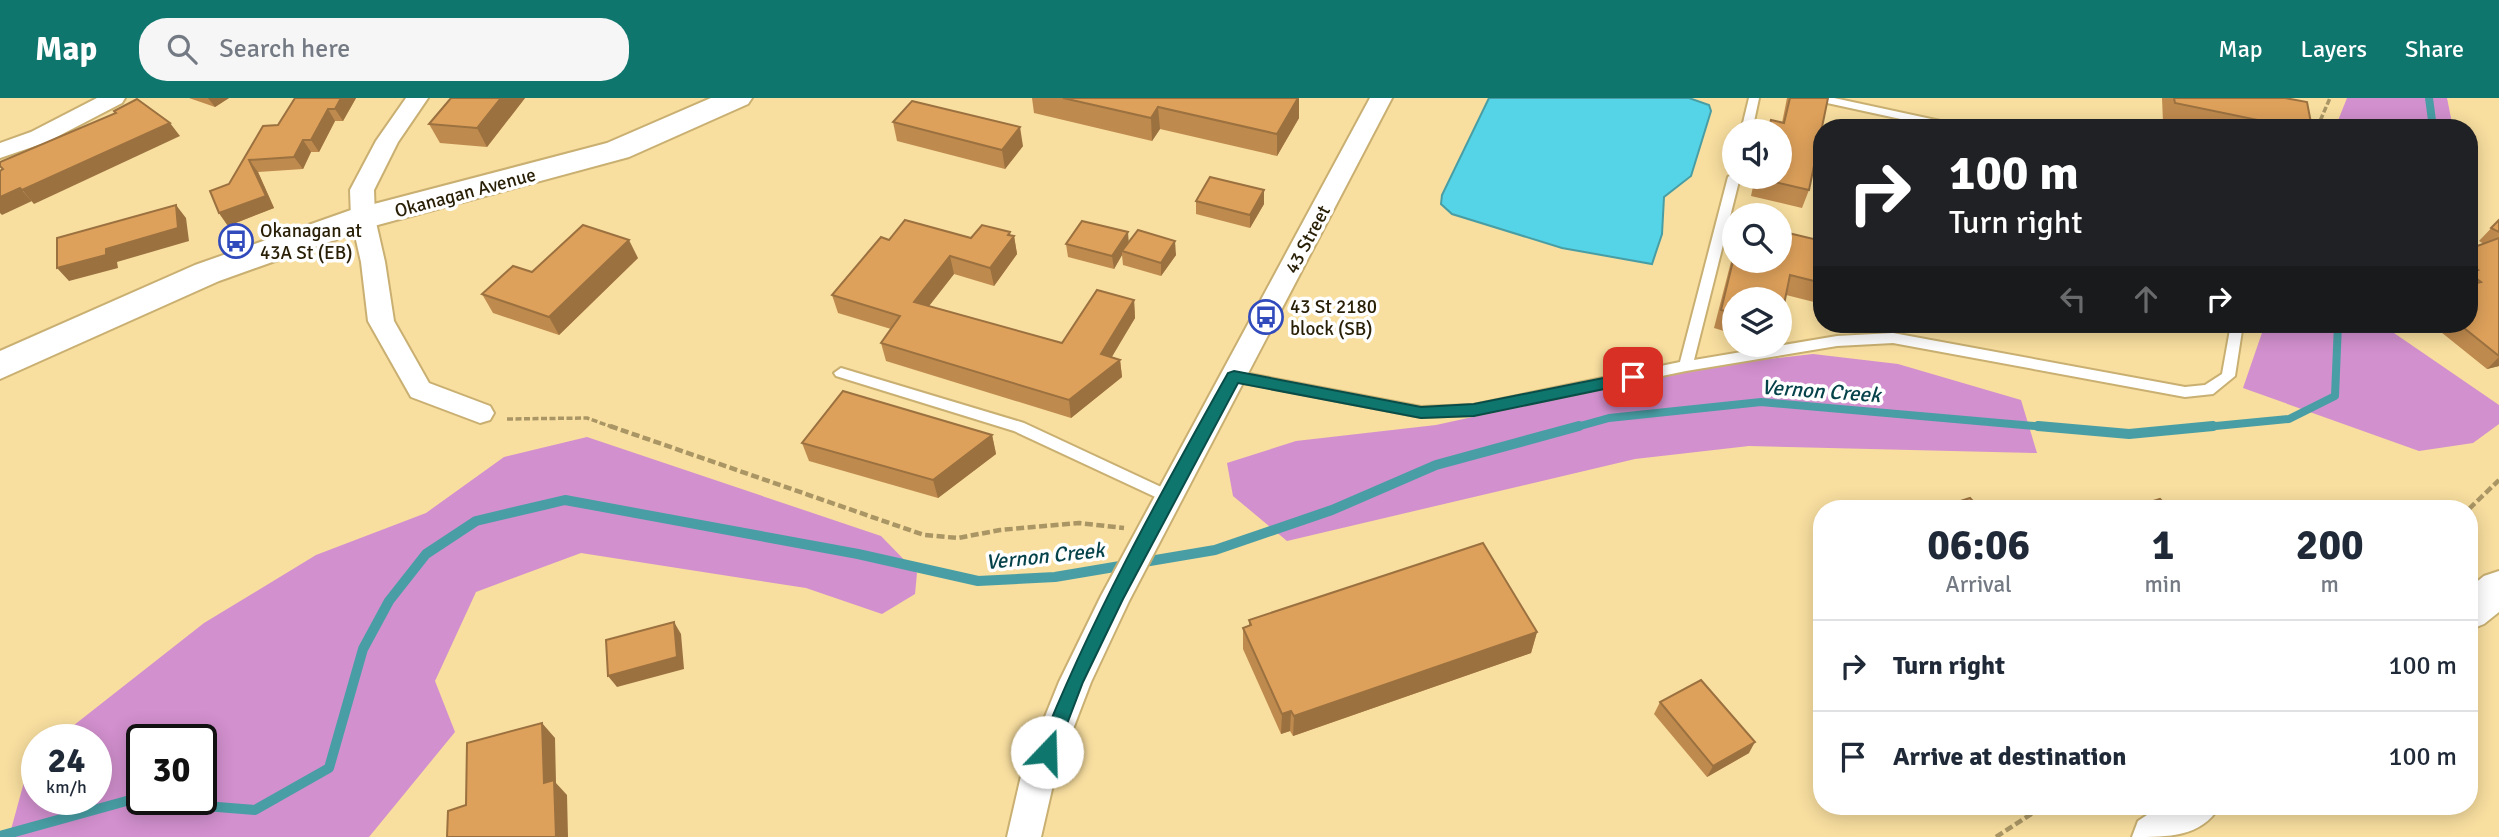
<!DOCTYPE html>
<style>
body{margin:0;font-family:Signika,sans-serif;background:#f6f6f7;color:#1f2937;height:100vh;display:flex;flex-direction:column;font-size:26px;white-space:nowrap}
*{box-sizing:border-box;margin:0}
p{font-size:23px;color:#747a83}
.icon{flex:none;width:38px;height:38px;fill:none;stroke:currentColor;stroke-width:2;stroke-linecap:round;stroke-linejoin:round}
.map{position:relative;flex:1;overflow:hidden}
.side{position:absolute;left:1813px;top:402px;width:665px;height:315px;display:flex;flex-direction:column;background:#fff;border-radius:28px;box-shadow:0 4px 18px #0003}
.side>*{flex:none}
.guide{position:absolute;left:1813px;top:21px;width:665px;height:214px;border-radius:28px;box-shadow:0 4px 18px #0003;background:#202124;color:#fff;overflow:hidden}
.tools{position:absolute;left:1722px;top:21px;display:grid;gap:14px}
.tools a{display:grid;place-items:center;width:70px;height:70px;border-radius:50%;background:#fff;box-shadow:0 4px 18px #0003;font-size:35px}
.speed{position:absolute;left:21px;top:626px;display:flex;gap:14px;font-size:35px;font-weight:700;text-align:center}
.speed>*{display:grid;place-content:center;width:91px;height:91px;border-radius:50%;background:#fff;box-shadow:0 4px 18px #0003;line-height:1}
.speed small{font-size:18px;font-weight:400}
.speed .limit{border:4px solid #111;border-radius:10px;background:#fff;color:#111}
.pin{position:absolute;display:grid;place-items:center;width:60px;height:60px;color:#fff;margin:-30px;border-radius:14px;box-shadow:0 4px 10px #0006}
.me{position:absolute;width:77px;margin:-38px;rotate:21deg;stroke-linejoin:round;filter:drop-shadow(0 0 5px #0008)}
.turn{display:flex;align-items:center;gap:24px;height:147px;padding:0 21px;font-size:32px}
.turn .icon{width:91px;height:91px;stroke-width:2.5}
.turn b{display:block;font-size:49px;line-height:60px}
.lanes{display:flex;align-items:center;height:66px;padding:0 21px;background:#0003;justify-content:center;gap:35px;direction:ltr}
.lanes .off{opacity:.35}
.eta{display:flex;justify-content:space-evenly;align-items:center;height:119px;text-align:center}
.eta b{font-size:42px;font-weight:800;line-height:49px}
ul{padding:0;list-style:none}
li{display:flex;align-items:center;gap:21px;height:91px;padding:0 21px;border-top:2px solid #e0e1e3}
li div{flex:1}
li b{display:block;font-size:26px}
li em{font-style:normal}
header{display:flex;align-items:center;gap:42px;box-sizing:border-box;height:98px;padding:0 35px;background:#0f766e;color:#fff}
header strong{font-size:33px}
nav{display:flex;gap:38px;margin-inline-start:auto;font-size:24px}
.search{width:490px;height:63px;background:#f6f6f7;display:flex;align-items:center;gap:18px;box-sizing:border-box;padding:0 24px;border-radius:28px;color:#747a83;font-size:26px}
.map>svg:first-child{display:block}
.forest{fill:#d290ce;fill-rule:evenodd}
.water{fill:#56d4e7;stroke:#489ea4;stroke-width:2}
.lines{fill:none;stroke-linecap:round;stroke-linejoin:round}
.stream-far1{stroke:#489ea4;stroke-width:8}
.stream{stroke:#489ea4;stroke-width:10}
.lane-casing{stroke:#c9b072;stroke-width:4}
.street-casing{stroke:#c9b072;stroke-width:4}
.secondary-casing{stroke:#c9b072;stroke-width:4}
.path-far1{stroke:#aa9665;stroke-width:3.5;stroke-dasharray:6 2.5;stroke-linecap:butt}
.path{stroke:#aa9665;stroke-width:4.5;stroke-dasharray:8 3.5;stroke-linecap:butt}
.lane{fill:#fff;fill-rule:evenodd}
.street{fill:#fff;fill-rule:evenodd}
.secondary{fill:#fff;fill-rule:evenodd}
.wall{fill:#bf8a4e}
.shaded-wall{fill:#9b7140}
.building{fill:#dea15b;stroke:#9b7140;stroke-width:2}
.route{fill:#0f766e;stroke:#0a4d48;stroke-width:2}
.labels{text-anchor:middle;stroke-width:7;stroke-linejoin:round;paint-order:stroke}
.street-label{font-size:19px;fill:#291f06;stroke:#fff}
.poi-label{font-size:19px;fill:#291f06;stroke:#fff;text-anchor:start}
.water-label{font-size:21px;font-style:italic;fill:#054249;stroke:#fff}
</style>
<header>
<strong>Map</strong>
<div class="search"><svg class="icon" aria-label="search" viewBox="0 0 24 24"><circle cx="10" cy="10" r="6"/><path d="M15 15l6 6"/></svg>Search here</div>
<nav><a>Map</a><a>Layers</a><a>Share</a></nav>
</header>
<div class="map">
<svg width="2499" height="739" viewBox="0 0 2499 739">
<rect width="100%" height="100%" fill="#f8de9f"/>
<!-- forest -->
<g class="forest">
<path d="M2347,0H2447L2453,30H2335Z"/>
<path d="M2265,226H2395L2394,235L2499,307V326L2473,345L2419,353L2243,290Z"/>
<path d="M1813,256L1898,266L2021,302L2037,355L1749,348L1635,361L1287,443L1233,398L1227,365L1296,343L1436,327L1705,268Z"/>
<path d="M587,339L881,438L917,475L915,496L882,516L806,490L581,455L476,494L435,583L455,634L369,739H9L30,662L37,657V702H96V642H55L204,525L316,457L426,415L504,359ZM142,642H201V702H142Z"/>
</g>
<!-- water -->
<path class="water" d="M1489,0H1689L1709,7L1711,13L1691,78L1664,99L1662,136L1652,166L1562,150L1452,116L1441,106L1442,97Z"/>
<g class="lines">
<!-- stream-far1 -->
<g class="stream-far1">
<path d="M2429,0L2433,30"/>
<path d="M1573,330L1609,320L1761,304L2058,330"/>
<path d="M2195,330L2289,321L2335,298L2338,226"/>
</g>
<!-- stream -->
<g class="stream">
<path d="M2038,328L2129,336L2213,328"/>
<path d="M0,738L130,702L255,712L329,670L363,551L389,503L426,456L476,423L565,402L858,456L978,483L1055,479L1215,452L1332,412L1436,367L1579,328"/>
</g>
<!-- lane casing -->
<g class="lane-casing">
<g id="lane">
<path d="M1749,0H1759L1752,33H1741Z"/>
<path d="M1813,0H1834L1959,27L1964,30H1942L1818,3Z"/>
<path d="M1734,75V79H1740L1694,262L1837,238L1893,235L2185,289L2205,287L2222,276L2231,226H2243L2235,278L2213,296L2185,299L1893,245L1837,248L1686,273L1473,317L1421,319L1234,283L1227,278L1234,273L1421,309L1473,307L1680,264L1728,79Z"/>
<path d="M841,270L1024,325L1174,395L1176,399L1174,403H1164L1014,333L836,278L834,275Z"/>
</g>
</g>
<!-- street casing -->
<g class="street-casing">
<g id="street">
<path d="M97,0H125L122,5L47,44L0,60V45L31,34Z"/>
<path d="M406,0H428L398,44L374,92L375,120L385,164L394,223L429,285L490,308L494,315L490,322L480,325L411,299L368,223L361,164L351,120L350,92L376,43Z"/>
<path d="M1370,0H1392L1129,503L1091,584L1055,678L1041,739H1007L1021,678L1059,584L1101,498Z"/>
</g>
</g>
<!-- secondary casing -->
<g class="secondary-casing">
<g id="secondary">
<path d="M711,0H752L748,6L629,59L374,128L219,183L0,281V253L195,167L351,112L607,45Z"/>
<path d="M2499,473V514L2484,526L2469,532V490L2484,478Z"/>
<path d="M2159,709H2219C2201,739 2169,739 2132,739L2138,723Z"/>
</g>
</g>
<!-- path-far1 -->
<g class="path-far1">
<path d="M2317,30L2330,0"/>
<path d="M507,321L587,320L615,330"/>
</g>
<!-- path -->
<g class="path">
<path d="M610,328L924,437L958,440L1000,432L1079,425L1124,430"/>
<path d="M2469,411L2499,382"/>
<path d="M1996,739L2042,709"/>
</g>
<!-- lane -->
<use href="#lane" class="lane"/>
<!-- street -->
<use href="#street" class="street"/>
<!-- secondary -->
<use href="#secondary" class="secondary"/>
</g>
<!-- wall -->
<g class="wall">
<path d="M189,0H229L215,9Z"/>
<path d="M295,0H356L343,23H335L319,54H311L303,71L258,74L274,110L228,128L219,115L229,86L278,27Z"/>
<path d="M451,0H525L487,49L440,45L429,26Z"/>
<path d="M1032,0H1299V20L1277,58L1160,31L1152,43L1034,15Z"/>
<path d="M1787,0H1828L1809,92L1802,110L1751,98L1755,79H1780V33H1767L1771,22L1782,25Z"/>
<path d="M2162,0H2285L2297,30H2190L2163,24Z"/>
<path d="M893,24L1023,48L1005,71L897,43Z"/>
<path d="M1196,103L1264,106L1250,130L1196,116Z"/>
<path d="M2499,122V268L2487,271L2431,226H2469V151L2484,146L2479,143Z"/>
<path d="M1010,134V137L1014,138L1017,156L994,188L954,176L929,208L1062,245L1134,202L1135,220L1111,259L1120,262L1122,279L1071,320L886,263L881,245L891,231L838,215L832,197L889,142L971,140Z"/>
<path d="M1822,143V206L1786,197L1734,201V236L1714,230L1734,152V163Z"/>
<path d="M1128,145L1176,157L1161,178L1123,167L1122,157L1114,171L1068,159L1066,146Z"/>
<path d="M638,160L559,237L493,215L482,196L532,174Z"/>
<path d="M992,337L996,356L938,400L809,363L802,345Z"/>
<path d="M1249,522L1537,534L1531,555L1293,638L1290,633L1281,636L1243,551V530L1249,528Z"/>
<path d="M1660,604L1749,655L1707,679L1654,616Z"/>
<path d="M1822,638V657L1814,649Z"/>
</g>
<!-- shaded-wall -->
<g class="shaded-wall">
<path d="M208,0H229L215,9Z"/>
<path d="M341,0H356L343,23L335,11Z"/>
<path d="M501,0H525L487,49L477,30Z"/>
<path d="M1298,0H1299V20L1277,58V36Z"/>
<path d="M1158,9L1160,31L1152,43L1151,20Z"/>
<path d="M328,11L335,23L319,54L311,42Z"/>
<path d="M170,25L180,38L34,106L22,92Z"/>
<path d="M1020,29L1023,48L1005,71L1002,52Z"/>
<path d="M303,42L311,54L303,71L294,59Z"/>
<path d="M249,62L258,74L274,110L228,128L219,115Z"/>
<path d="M20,90L32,103L2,117L0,115V99Z"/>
<path d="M1264,92V106L1250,130V117Z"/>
<path d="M176,107L186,120L189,143L117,164L118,170L69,183L57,170L106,151Z"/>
<path d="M1010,134L1011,142L1014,138L1017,156L994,188L990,170Z"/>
<path d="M1128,134L1129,147L1122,153V157L1114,171L1112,158Z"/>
<path d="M629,142L638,160L559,237L549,219Z"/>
<path d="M1175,143L1176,157L1161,178V165Z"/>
<path d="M950,158L954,176L918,222L914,204Z"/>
<path d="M1134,202L1135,220L1103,274L1101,256Z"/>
<path d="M2499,259V268L2487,271Z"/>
<path d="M1120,262L1122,279L1071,320L1069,302Z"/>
<path d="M992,337L996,356L938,400L933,382Z"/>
<path d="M674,524L681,536L684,571L617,589L608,578Z"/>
<path d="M1537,534L1531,555L1293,638L1294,618Z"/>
<path d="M1291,613L1290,633L1281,636L1282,616Z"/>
<path d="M542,625L555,640L556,685L567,697L568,739H556L544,685Z"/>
<path d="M1755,644L1749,655L1707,679L1713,668Z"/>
</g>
<!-- building -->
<g class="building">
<path d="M295,0H341L335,11H328L311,42H303L294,59L249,62L266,98L219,115L210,93L229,86L263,28L278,27Z"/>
<path d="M451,0H501L477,30L429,26Z"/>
<path d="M1063,0H1298L1277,36L1158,9L1151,20Z"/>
<path d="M1790,0H1828L1809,92L1757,80V79H1780V33H1768L1771,22L1784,25Z"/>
<path d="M2174,0H2285L2307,4L2312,30H2297L2175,5Z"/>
<path d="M137,1L170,25L22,92L20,90L0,99V73L3,71L0,68V64L116,15L114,13Z"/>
<path d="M912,3L1020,29L1002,52L893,24Z"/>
<path d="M1210,79L1264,92L1250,117L1196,103Z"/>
<path d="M176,107L178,130L106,151V157L57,170V140Z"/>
<path d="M905,122L971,140L982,127L1010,134L1008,137L1014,138L990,170L950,158L914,204L1062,245L1097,192L1134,202L1101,256L1120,262L1069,302L881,245L900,218L832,197L881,139L889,142Z"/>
<path d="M2499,122V134L2491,130Z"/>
<path d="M1082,123L1128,134L1112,158L1066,146Z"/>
<path d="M583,127L629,142L549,219L482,196L513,168L532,174Z"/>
<path d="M1138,132L1175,143L1161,165L1122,153Z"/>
<path d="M1780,133L1822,143V185L1790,177L1780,226V201H1734V215L1721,212L1734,159V163H1780Z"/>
<path d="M2499,140V258L2459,226H2469V187L2481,184L2469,175L2478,172L2469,166V151Z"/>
<path d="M843,293L992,337L933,382L802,345Z"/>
<path d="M1970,400L1980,411H1936Z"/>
<path d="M2160,401L2170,411H2128Z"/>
<path d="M2025,404L2031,411H2004Z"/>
<path d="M1483,445L1537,534L1294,618L1291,613L1282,616L1243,530L1251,527L1249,522Z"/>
<path d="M674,524L677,559L608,578L606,542Z"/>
<path d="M1701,582L1755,644L1713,668L1660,604Z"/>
<path d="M542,625L544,685L554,682L556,739H447L448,713L466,707L467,645Z"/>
</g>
<!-- route -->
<path class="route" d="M1234,273L1421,309L1474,306L1633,274L1640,279L1633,285L1474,318L1421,320L1238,285L1123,501L1083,584L1054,660L1047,663L1040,660L1038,654C1090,522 1159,398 1228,275Z"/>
<!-- icons -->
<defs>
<g id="bus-ring" transform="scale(1.75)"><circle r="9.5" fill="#fff" stroke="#314bbc" stroke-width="1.5"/><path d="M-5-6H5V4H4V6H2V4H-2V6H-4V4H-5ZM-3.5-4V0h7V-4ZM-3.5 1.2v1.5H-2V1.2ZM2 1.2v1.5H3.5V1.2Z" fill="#314bbc"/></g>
</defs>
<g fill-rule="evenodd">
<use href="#bus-ring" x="236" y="143"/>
<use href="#bus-ring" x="1266" y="219"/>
</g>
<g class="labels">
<!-- street labels -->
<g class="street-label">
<text transform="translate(465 94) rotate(-15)" y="7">Okanagan Avenue</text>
<text transform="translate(1307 141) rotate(-62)" y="7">43 Street</text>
</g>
<!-- poi labels -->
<g class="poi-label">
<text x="260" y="139">Okanagan at<tspan x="260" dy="22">43A St (EB)</tspan></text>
<text x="1290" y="215">43 St 2180<tspan x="1290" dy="22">block (SB)</tspan></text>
</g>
<!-- water labels -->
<g class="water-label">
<text transform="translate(1821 293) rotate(4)" y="7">Vernon Creek</text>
<text transform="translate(1045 458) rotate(-6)" y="7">Vernon Creek</text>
</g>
</g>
</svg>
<div class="tools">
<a><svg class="icon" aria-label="sound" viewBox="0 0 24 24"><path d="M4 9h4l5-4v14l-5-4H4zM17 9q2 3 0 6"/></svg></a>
<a><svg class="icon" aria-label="search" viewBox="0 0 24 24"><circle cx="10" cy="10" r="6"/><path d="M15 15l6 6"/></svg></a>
<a><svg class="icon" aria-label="layers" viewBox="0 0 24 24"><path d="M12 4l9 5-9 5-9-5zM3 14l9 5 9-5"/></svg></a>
</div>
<div class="speed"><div>24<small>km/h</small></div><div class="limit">30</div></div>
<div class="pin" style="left:1633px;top:279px;background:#d93025"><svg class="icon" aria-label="arrive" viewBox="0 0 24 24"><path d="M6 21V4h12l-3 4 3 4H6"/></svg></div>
<svg class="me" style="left:1047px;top:654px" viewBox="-20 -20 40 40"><circle r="19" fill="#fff"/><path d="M0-13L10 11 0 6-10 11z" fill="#0f766e"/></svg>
<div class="guide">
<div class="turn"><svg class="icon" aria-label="right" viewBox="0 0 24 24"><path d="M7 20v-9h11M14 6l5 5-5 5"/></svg><div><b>100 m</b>Turn right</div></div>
<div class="lanes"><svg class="icon off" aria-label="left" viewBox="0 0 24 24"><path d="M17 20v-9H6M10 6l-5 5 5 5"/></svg><svg class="icon off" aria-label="ahead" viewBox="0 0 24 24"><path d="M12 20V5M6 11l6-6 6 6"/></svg><svg class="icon" aria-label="right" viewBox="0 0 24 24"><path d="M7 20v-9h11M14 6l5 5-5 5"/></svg></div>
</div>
<section class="side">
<div class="eta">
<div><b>06:06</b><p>Arrival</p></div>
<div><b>1</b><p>min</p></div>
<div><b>200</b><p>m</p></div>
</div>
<ul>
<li><svg class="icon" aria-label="right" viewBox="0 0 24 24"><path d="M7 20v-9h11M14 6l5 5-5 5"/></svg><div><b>Turn right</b></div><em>100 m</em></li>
<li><svg class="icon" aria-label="arrive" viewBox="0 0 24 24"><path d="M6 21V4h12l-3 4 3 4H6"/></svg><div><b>Arrive at destination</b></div><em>100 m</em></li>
</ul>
</section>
</div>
